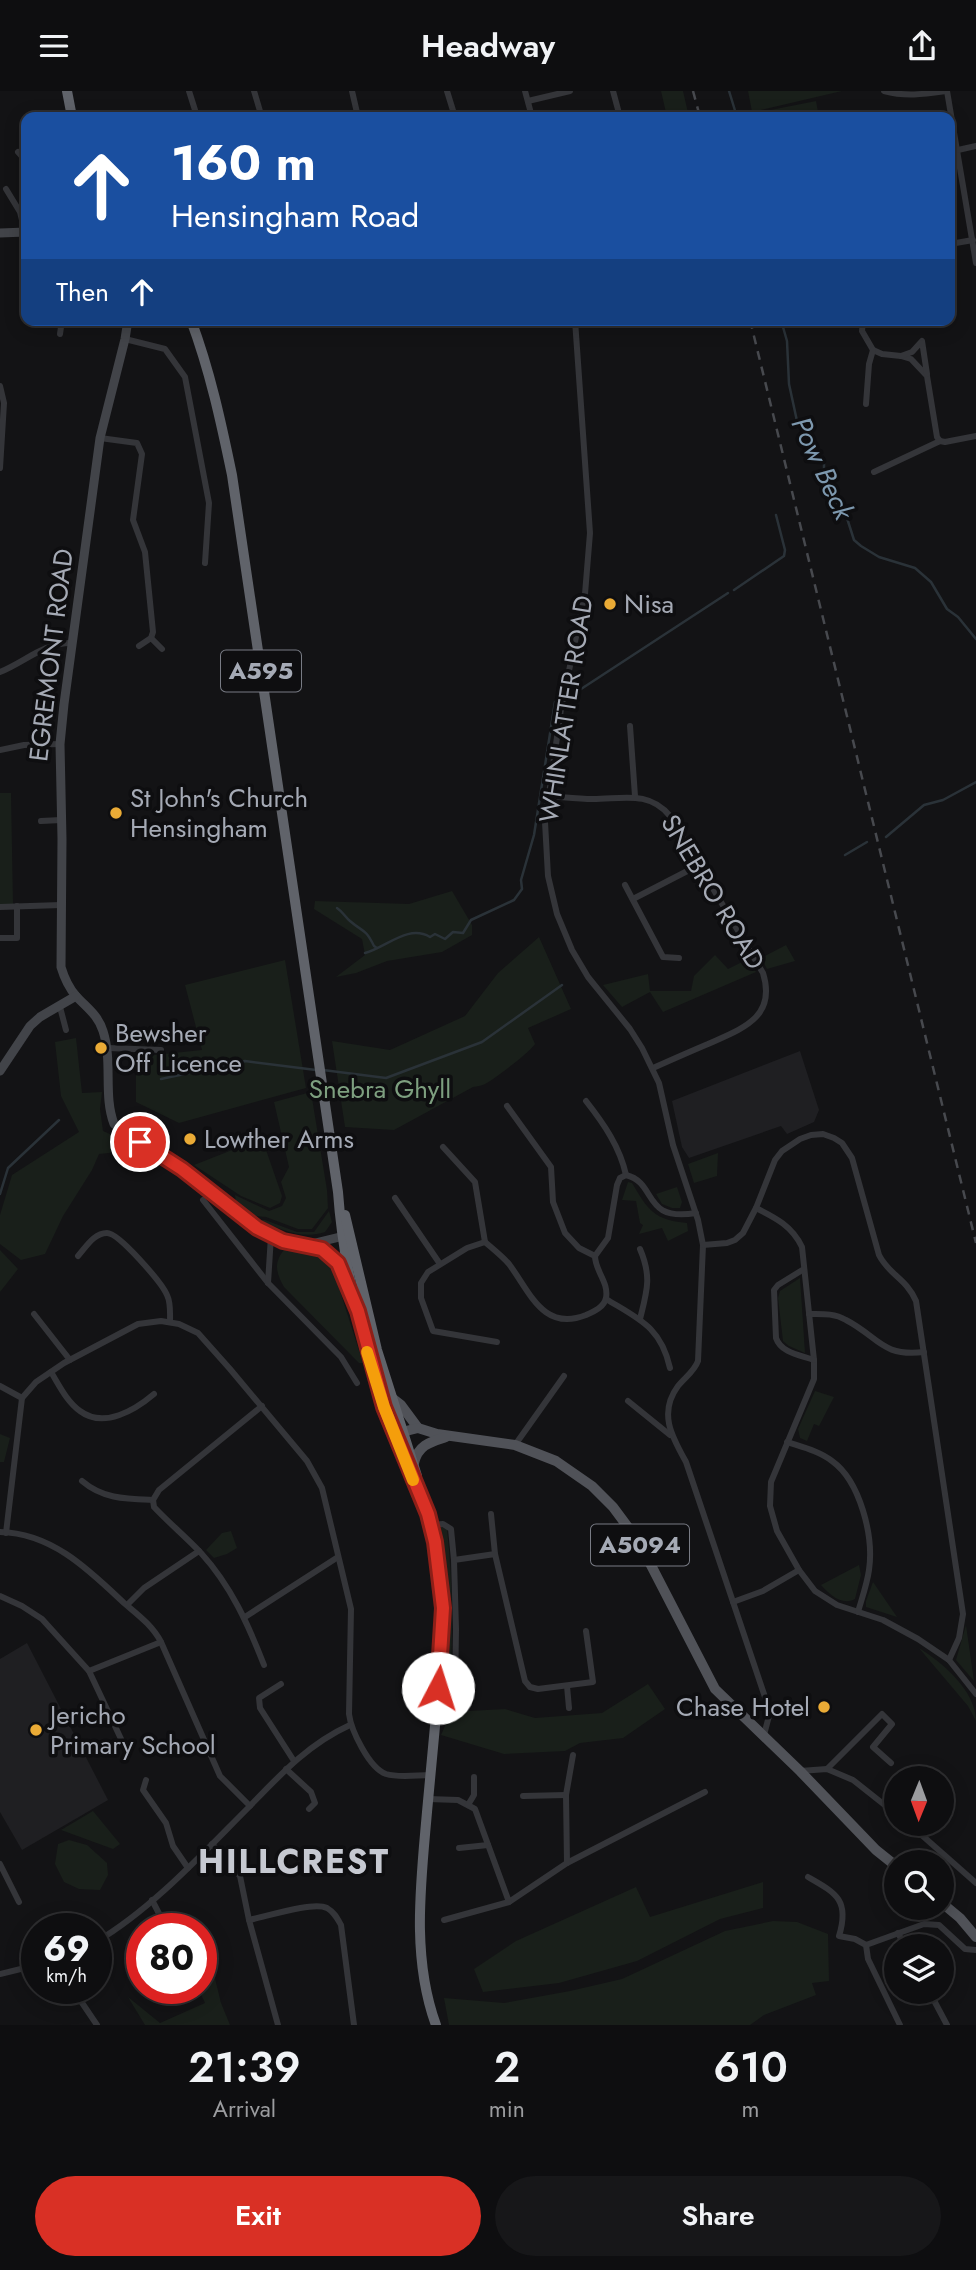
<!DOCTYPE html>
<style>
body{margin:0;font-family:Jost,sans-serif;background:#171719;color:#f1f3f6;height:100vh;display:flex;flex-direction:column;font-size:26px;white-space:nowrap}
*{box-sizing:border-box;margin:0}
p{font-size:23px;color:#9b9c9f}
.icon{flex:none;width:38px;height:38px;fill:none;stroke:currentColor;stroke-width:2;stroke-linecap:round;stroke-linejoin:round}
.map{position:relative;height:1934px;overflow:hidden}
.side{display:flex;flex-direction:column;background:#0e0e10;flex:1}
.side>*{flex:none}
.hud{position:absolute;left:21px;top:21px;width:934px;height:214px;border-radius:14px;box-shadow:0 4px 18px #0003,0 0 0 2px #2e2e30;background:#1a4fa0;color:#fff;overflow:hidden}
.needle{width:46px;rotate:181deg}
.controls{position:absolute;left:884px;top:1675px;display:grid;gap:14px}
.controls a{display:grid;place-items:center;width:70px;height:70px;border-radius:50%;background:#0e0e10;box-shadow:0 4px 18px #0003,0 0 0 2px #2e2e30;font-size:35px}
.speed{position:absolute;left:21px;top:1822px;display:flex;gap:14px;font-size:35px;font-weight:700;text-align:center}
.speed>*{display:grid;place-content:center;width:91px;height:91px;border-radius:50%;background:#0e0e10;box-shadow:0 4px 18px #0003,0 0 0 2px #2e2e30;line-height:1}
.speed small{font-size:18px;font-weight:400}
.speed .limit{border:10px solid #d22;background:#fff;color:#111}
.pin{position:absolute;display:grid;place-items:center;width:60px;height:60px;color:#fff;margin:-30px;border:4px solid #fff;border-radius:50%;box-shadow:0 2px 7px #0007}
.me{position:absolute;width:77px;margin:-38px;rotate:5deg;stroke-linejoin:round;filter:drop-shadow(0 0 5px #0008)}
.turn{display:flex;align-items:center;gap:24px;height:147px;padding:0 35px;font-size:32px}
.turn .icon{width:91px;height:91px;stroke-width:2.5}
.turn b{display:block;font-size:49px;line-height:60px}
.then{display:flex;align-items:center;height:66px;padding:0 35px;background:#0003;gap:14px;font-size:26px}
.eta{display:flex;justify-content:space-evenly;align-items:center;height:119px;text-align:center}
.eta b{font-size:42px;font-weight:600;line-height:49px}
.primary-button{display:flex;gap:14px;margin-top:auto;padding:14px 35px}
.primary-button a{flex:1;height:80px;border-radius:42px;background:#d93025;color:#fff;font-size:28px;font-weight:600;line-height:80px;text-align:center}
.primary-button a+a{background:#171719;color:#f1f3f6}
header{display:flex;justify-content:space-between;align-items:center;height:91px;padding:0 35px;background:#0e0e10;font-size:32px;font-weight:600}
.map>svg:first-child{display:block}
.built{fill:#1f1f22}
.green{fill:#191f1a}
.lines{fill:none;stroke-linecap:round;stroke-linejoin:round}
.stream{stroke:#2a3238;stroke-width:2.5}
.street{stroke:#343539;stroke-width:6}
.secondary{stroke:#424449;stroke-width:9}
.primary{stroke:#505258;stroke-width:10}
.highway{stroke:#60636a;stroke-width:10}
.rail{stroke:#47494e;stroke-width:2.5;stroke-dasharray:9 7;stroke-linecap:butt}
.route-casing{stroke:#8d1f18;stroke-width:18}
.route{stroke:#d93025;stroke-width:12}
.slow{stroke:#f59e0b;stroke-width:12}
.poi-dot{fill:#eaab36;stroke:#0e0e10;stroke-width:2.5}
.labels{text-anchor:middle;stroke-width:7;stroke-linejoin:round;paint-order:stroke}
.shield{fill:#0e0e10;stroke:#787b84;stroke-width:2}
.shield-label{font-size:24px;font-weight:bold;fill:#a5aab5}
.poi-label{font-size:26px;fill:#a5aab5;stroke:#0e0e10;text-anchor:start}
.street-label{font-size:26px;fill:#a5aab5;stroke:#0e0e10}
.park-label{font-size:26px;fill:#7d9f7f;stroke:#0e0e10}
.water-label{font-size:28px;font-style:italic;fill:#7d98ae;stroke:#0e0e10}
.district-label{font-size:33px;font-weight:bold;letter-spacing:2px;fill:#c6c9d1;stroke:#0e0e10}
</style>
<header><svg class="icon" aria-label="menu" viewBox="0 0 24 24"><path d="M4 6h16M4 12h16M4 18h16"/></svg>Headway<svg class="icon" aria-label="share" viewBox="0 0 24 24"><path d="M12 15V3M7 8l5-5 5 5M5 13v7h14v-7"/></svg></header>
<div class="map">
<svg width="976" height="1934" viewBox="0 0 976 1934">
<rect width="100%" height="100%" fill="#131315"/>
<!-- built -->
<g class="built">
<path d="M800,960L819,1019L814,1031L787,1043L781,1035L689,1067L682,1056L672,1010Z"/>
<path d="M27,1552L108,1709L22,1759L0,1721V1568Z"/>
</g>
<!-- green -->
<g class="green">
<path d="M661,0H683L689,26H667Z"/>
<path d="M748,0H842L752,21Z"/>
<path d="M816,10L819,26H746L745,24Z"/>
<path d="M0,702H11L13,813L0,814Z"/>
<path d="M452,800L472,834V844L442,861L387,870L356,882L336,886L365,864L362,848L314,818L315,810L409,813Z"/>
<path d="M539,846L571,918L528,937L535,953C531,960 494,989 485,993C481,995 477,995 473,996L394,1039L345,1036L332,950L390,959L465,925L498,882Z"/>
<path d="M786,854L795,870L767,878L761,867Z"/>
<path d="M715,864L728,878L748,868L756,881L663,921L650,901L622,916L603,894L648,883L650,900H691L694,885Z"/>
<path d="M285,869L306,997L179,1032L136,1011V966L202,959L185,894Z"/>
<path d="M76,947L82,1002L102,1001L100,1018L103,1040L119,1047L139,1059L99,1063L92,1079L63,1125L45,1163L21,1169L0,1153V1124L12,1084L79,1041L61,1005L55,951Z"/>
<path d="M311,1001L327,1099L328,1117L312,1138H298L266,1126L255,1125L236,1111L235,1104L269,1120L282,1115L286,1107L281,1091L289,1076L274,1011Z"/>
<path d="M255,1050L264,1053L282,1105L280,1112L270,1117L241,1105L194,1074Z"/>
<path d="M718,1062L717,1085L694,1092L688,1073Z"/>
<path d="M628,1091L632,1092C648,1119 654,1129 687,1132L688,1140L668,1150L662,1137L639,1143L643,1134L640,1132L636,1110L622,1109Z"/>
<path d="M677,1096L682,1111L680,1117H672L662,1113L656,1103Z"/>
<path d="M329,1120L332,1131L325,1141C302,1149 281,1138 258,1129H265L297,1141H314Z"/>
<path d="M285,1158L316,1163L332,1175L363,1272H359L284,1196C276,1182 273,1171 285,1158Z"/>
<path d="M0,1159L18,1178L0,1201Z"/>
<path d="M800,1187L805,1262L789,1255L783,1250L778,1207L780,1200Z"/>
<path d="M815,1300L834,1306L819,1335L814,1333L807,1350L800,1347L798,1338Z"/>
<path d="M0,1343L10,1347L4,1371H0Z"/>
<path d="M441,1436L447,1438C453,1492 453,1547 450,1601H445L448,1569V1488L440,1438Z"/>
<path d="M231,1440L237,1457L227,1463L214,1467L206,1459L222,1442Z"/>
<path d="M859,1474L861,1484L855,1508C842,1515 830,1504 821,1494Z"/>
<path d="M873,1491L897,1526L866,1516V1510Z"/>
<path d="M966,1534L974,1590L956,1569Z"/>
<path d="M919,1557C943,1572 976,1600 976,1630L968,1615Z"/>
<path d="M648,1593L665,1618L623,1647L580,1652L565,1660L504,1663L441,1644L451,1621L505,1618L535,1627L602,1622Z"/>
<path d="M93,1720L120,1753L113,1758L61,1739Z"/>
<path d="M69,1749L87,1754L107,1772L108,1784L100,1799L79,1798L64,1791L55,1773L58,1753Z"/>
<path d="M763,1791V1817L720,1828L637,1870L559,1892L483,1901L474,1878L516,1850L636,1796L650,1826Z"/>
<path d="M773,1830L797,1831L828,1843L829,1890L812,1892L816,1904L764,1924L750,1934H449L444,1907L504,1912L570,1900L622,1888L725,1840Z"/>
<path d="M211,1871L221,1912L230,1934H145L128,1906L160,1932L205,1912L198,1897H201V1879Z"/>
</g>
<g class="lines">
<!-- stream -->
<g class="stream">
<path d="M729,0L737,26"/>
<path d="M781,229L787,250L789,293L797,330L810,340L824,372V393L846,424L854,449L861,455L879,466L915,477L931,491L947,518L958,526L976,548"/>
<path d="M734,499L784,465L785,459L776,424"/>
<path d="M578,600L728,502"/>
<path d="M886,746L924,714L943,709L976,691"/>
<path d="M845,764L867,751"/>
<path d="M337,817C343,821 345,826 350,830C364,842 365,837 374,855L377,857"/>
<path d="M365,862C387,856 408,833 430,846L435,843L445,848L453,841L463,842L471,829L514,809L522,798L521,789L534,744L555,611"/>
<path d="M323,979L386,987L482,951L562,894"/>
<path d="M161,988L245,970L316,979"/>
<path d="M0,1103L8,1077L59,1029"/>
</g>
<!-- street -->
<g class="street">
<path d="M189,0L195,19"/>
<path d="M254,0L260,20V26"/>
<path d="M352,0L358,26"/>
<path d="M447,0L455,26"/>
<path d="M525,0L532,26"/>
<path d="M613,0L620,26"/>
<path d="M884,0C906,6 925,3 947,0"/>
<path d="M947,0L976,172"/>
<path d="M528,10L570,0"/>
<path d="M958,59L976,55"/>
<path d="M18,61L26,70"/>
<path d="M6,98L20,121L25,141L26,195"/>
<path d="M950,153L973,149"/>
<path d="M575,229L590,442L585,503L561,618L545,731L548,785L557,823L572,859L588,886L630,938L642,957L659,992L673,1054L698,1129L703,1154L698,1270C694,1281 685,1286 678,1295C658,1322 672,1346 686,1371L770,1621L764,1644"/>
<path d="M863,229L862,240L873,259L882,263L901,265L911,268L927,285L937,346L940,350"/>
<path d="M60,243L62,229"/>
<path d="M125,248L165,258L185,286L209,412L205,472"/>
<path d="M901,265L912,261L922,250L927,283"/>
<path d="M0,295L4,312L0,377"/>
<path d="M866,313L869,273L873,259"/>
<path d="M100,347L137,352L142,363L133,429L145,461L153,541L151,547L139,555"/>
<path d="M874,381L940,350L945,351L976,345"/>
<path d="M151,547L162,558"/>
<path d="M0,581C25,571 43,552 71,552"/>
<path d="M630,635L635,705"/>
<path d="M0,659L24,654L60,653"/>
<path d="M548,705C563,706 578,708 593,708C622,708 649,699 670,725L763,882C777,927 741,938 708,953C689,961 671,969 653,977"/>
<path d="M41,730L61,729"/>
<path d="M625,794L663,866L679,867"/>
<path d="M633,808L699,774"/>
<path d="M0,816L61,814"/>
<path d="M0,847H17V815"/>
<path d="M60,916L66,939"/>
<path d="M108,957L161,959"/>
<path d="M586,1010C604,1033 620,1056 626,1084"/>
<path d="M507,1015L551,1076L553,1111L565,1142L579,1157L595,1165"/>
<path d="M443,1056L475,1091L485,1151"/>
<path d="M395,1107L440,1173"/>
<path d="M203,1109L268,1192L341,1266L357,1292"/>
<path d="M756,1117C776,1127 792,1135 802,1156L814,1269V1288L771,1391L770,1415L777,1440L799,1479L815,1500L837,1514L883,1529L918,1548L949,1569L976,1603"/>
<path d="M703,1154L727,1152L735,1149L743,1142L756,1117L775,1069L782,1060L800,1048L811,1044L823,1043L834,1047L842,1052L852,1067L879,1164C889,1184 906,1187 916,1210L963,1523L959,1547L949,1569"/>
<path d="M640,1158C652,1186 647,1200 640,1228"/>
<path d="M78,1165C86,1156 94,1142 107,1142C119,1142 162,1192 167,1204C171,1212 170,1223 170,1231"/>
<path d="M804,1178L778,1194L774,1199L776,1247C781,1262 800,1264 814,1269"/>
<path d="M268,1192L271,1145"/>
<path d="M606,1208C639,1228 661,1236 670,1277"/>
<path d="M34,1223L70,1269"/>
<path d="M809,1223C822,1223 834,1222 846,1229C879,1246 881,1266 924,1261"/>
<path d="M497,1251L433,1240L421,1207V1192L428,1181L467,1157L485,1151C493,1158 502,1165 509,1173C530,1201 543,1241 586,1224C595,1220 604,1216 606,1207C609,1191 595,1180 595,1165L608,1147L617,1094L620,1087L626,1084C658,1092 641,1131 696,1122"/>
<path d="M51,1281C59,1294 67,1311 80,1320C104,1338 135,1319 154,1303"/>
<path d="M0,1295L22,1307"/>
<path d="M628,1310L670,1344"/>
<path d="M787,1351C802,1356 819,1360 832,1370C860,1390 874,1445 869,1479C867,1493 862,1507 858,1521"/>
<path d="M515,1354L564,1285"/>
<path d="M82,1390C103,1408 126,1408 153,1409"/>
<path d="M153,1409L154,1416C169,1432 186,1446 201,1462C231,1495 248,1533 264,1574"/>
<path d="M153,1409L159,1399L262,1315"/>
<path d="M491,1423L495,1463"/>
<path d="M431,1434L443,1433L451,1438L454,1469"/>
<path d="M0,1441C52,1442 89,1479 124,1512C138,1524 152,1534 161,1551L220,1685L250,1715"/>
<path d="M6,1442L22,1307L36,1291L64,1272L138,1233L161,1230L179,1233L198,1242L230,1278L307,1370L322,1397L351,1518L349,1623C351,1639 369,1677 386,1683C399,1687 417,1684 430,1684"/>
<path d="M0,1505L22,1515L42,1528L89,1580L122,1650"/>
<path d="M733,1511L763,1500L799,1479"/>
<path d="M127,1514L144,1497L199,1460"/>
<path d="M245,1526L338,1466"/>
<path d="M89,1580L161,1551"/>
<path d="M281,1593L259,1607L260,1617L294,1670"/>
<path d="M567,1595L569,1617"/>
<path d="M455,1602L456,1538L454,1469L495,1463L525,1590L530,1596L538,1598L593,1591L586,1540"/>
<path d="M286,1678L311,1701L315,1712L309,1718"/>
<path d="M827,1678L882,1623L892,1633L873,1656L891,1672"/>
<path d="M800,1680L827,1678L853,1689L896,1723"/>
<path d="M146,1689L143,1699L166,1732L173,1755L188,1777"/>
<path d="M523,1705L566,1704"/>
<path d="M428,1708L458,1709L475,1718L509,1811L567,1772L705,1701"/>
<path d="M468,1714L474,1704V1686"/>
<path d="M908,1732L976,1792"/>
<path d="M212,1753L240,1785L249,1829L278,1934"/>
<path d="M459,1757L488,1754"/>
<path d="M567,1772L566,1704L573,1664"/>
<path d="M0,1773L19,1811"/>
<path d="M808,1786C836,1802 850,1809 839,1845L855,1848L866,1854"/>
<path d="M152,1809L167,1838"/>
<path d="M249,1829C265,1826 313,1810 327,1817C334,1821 337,1827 341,1834L354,1934"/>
<path d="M444,1829L509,1811"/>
<path d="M898,1842L905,1855"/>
<path d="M96,1851C152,1818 202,1763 248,1717C279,1685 308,1653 350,1634"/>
<path d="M0,1883L37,1874"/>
<path d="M72,1897L97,1934"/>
<path d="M929,1900L947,1934"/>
<path d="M900,1934L868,1868L866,1854L924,1833L939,1834L965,1858L976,1859"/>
</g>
<!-- secondary -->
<g class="secondary">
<path d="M0,142L26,141"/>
<path d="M128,229L125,248L100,347L64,613L60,653L62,748L61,876C64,886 69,897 76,905C87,917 98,924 103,940C113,971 103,1004 114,1033L182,1078L257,1137L283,1150L322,1158L329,1162L338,1172L349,1198"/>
<path d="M0,980L30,935L40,926L76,905"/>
<path d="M307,1154L348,1144"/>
</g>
<!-- primary -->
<g class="primary">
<path d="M392,1307L401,1314L418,1337"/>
<path d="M401,1349L406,1340L418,1337L437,1343L515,1354L556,1370L592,1395L613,1416L639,1451L715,1598L800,1680L876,1759L896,1775"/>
<path d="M414,1372C418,1354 430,1351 446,1346"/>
<path d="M942,1812L960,1827L976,1846"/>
</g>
<!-- highway -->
<g class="highway">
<path d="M67,0L72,26"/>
<path d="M191,229C210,280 221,331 232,384L338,1101C346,1213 382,1321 428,1423"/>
<path d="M345,1124L377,1259L417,1385"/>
<path d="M427,1417C439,1461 444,1504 443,1549C438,1606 432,1664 427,1721C421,1791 411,1866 436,1934"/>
</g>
<!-- rail -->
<g class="rail">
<path d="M693,0L700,26"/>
<path d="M750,229L976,1152"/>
</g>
</g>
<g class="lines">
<!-- route casing -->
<g class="route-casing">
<path id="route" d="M140,1051L182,1078L257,1137L283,1150L322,1158L338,1172L358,1220L384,1316L428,1423L435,1451L443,1517L438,1597"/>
</g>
<!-- route -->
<use href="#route" class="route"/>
<!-- slow -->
<path class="slow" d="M367,1261L384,1316L413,1389"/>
</g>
<!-- markers -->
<g class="poi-dot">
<circle cx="610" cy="513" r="7"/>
<circle cx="116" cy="722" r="7"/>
<circle cx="101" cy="957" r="7"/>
<circle cx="190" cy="1048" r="7"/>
<circle cx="824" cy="1616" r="7"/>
<circle cx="36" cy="1639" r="7"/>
</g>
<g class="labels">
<!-- shield labels -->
<g class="shield">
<rect x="221" y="559.5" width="80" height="41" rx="5"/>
<rect x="591" y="1433.5" width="98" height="41" rx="5"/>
</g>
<g class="shield-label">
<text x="261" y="588">A595</text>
<text x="640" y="1462">A5094</text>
</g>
<!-- poi labels -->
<g class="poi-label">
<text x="624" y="522">Nisa</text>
<text x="130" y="716">St John's Church<tspan x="130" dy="30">Hensingham</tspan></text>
<text x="115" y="951">Bewsher<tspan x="115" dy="30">Off Licence</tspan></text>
<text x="204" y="1057">Lowther Arms</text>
<text x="810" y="1625" text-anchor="end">Chase Hotel</text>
<text x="50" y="1633">Jericho<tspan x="50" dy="30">Primary School</tspan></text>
</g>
<!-- street labels -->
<g class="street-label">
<text transform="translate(51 564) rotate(-83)" y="9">EGREMONT ROAD</text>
<text transform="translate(566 618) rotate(-81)" y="9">WHINLATTER ROAD</text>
<text transform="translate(713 801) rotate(59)" y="9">SNEBRO ROAD</text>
</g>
<!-- park labels -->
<g class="park-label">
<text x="380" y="1007">Snebra Ghyll</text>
</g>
<!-- water labels -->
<g class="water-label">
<text transform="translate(823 377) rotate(65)" y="10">Pow Beck</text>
</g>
<!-- district labels -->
<g class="district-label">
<text x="294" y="1782">HILLCREST</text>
</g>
</g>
</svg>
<div class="controls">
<a><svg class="needle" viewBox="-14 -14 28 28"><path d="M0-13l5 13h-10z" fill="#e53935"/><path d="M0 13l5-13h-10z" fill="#9b9c9f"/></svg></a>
<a><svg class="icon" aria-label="search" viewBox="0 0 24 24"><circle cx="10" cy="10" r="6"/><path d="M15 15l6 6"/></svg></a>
<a><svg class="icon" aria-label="layers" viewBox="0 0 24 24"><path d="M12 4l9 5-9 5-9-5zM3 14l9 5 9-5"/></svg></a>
</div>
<div class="speed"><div>69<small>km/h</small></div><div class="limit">80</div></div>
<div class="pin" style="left:140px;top:1051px;background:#d93025"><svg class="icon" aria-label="arrive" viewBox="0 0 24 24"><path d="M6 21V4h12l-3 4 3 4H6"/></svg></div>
<svg class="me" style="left:438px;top:1597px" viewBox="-20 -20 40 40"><circle r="19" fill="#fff"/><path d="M0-13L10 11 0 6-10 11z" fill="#d93025"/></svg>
<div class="hud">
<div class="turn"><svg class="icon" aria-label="ahead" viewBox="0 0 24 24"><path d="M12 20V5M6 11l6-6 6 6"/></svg><div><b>160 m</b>Hensingham Road</div></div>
<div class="then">Then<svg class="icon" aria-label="ahead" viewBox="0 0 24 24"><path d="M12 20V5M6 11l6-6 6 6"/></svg></div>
</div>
</div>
<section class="side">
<div class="eta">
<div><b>21:39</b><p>Arrival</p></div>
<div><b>2</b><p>min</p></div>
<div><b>610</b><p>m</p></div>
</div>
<div class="primary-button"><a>Exit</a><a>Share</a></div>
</section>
